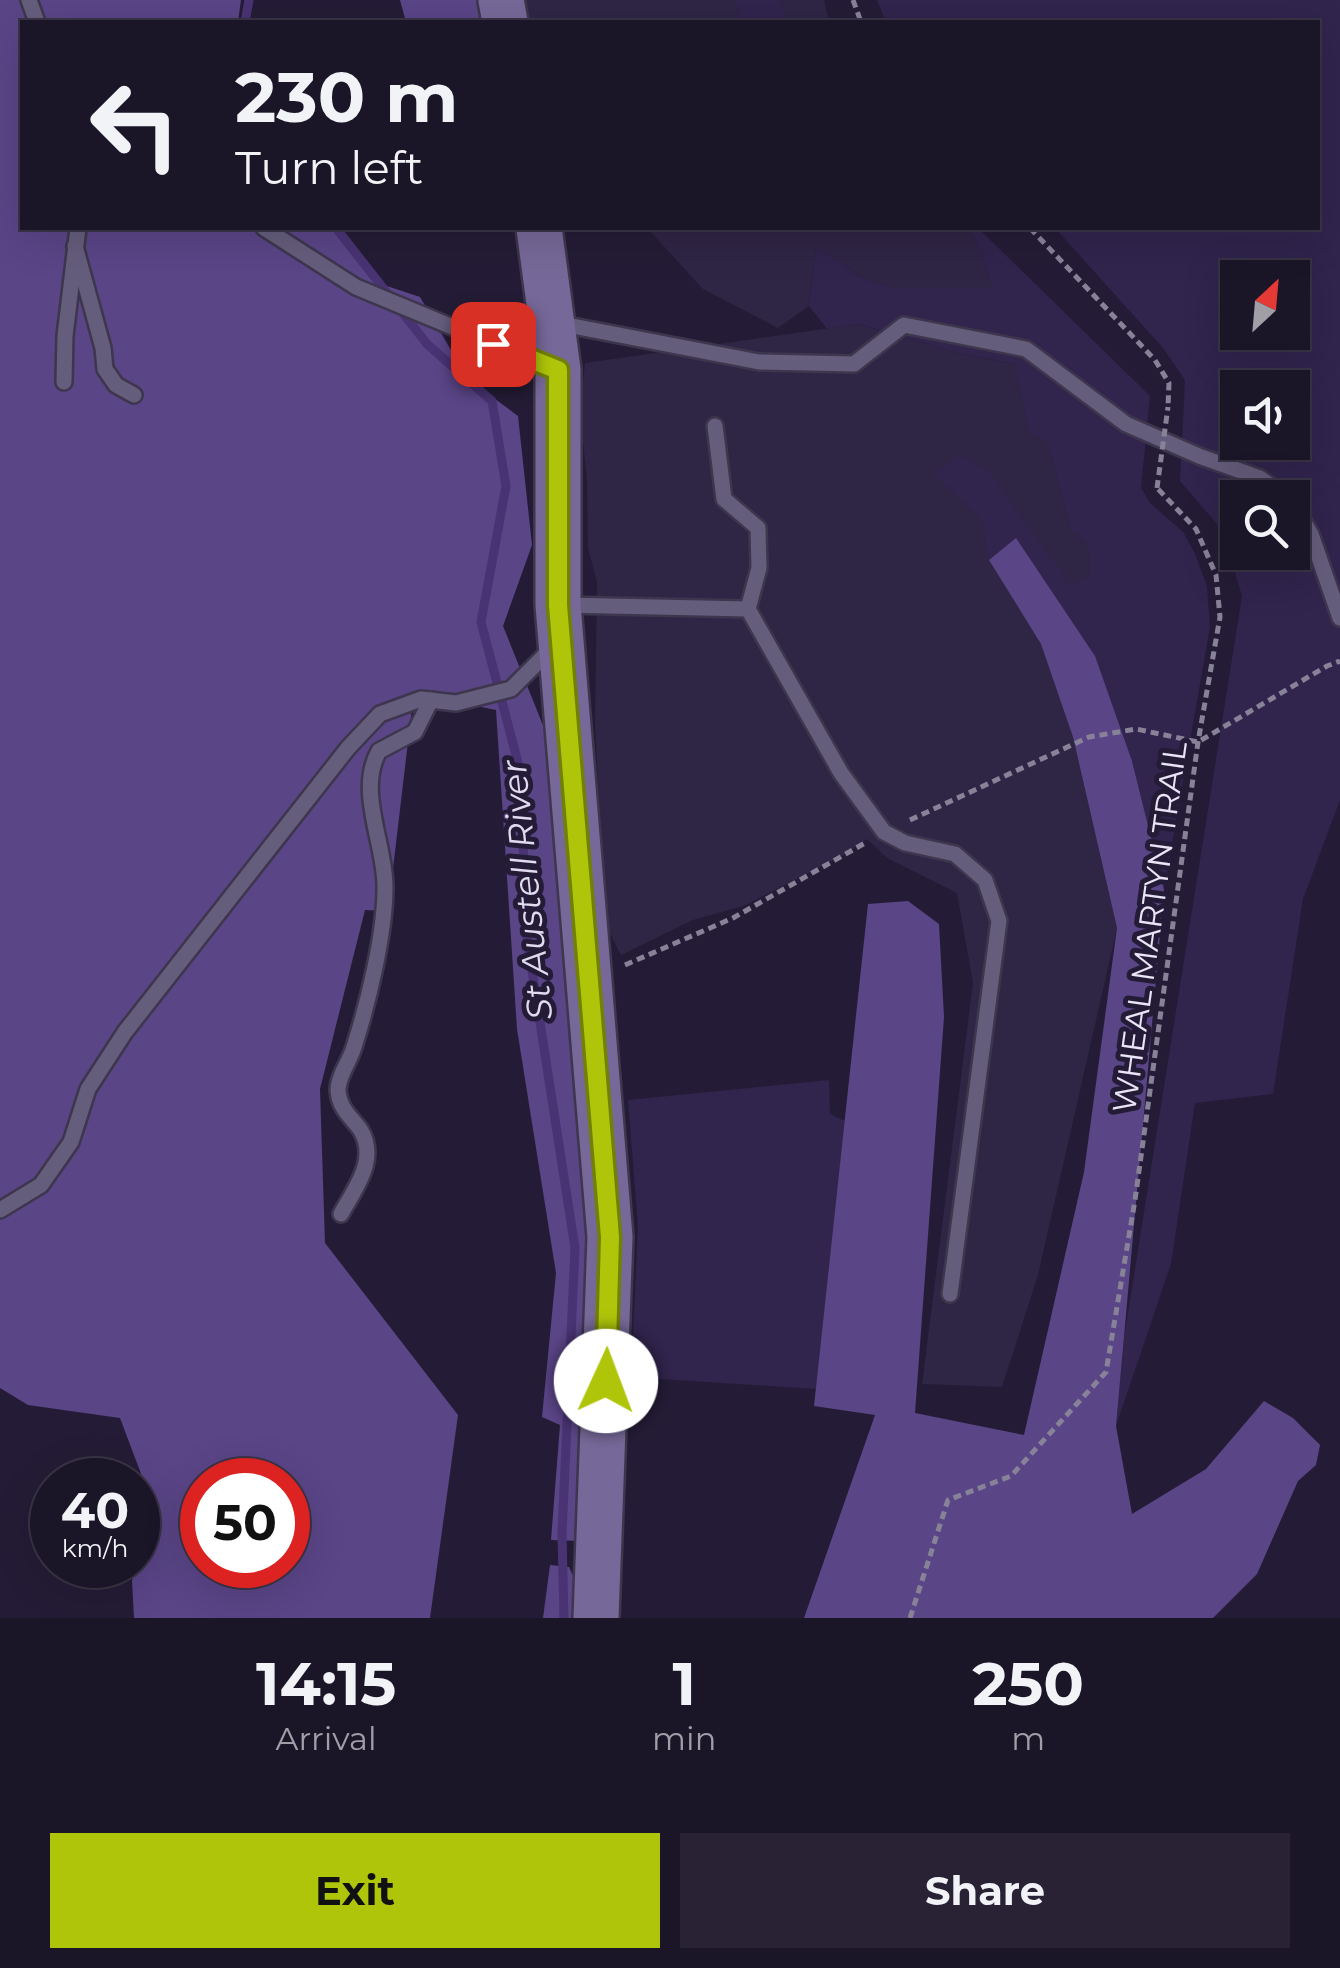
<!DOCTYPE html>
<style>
body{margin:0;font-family:Montserrat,sans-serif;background:#282234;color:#f1f3f6;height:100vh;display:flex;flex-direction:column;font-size:38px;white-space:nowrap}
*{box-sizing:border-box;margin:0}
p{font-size:32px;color:#a09fa8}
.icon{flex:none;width:55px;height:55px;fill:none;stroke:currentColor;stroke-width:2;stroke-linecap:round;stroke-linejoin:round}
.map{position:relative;height:1618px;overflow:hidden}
.drawer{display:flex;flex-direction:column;background:#1b1528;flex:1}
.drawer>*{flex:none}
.banner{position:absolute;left:20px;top:20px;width:1300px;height:210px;border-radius:0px;box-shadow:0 10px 40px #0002,0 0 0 2px #393445;background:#1b1528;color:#f1f3f6;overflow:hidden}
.needle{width:65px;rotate:26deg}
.controls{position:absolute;left:1220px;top:260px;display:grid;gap:20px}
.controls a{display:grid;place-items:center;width:90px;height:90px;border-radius:0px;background:#1b1528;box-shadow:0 10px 40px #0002,0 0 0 2px #393445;font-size:50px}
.speed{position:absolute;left:30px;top:1458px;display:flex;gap:20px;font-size:50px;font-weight:700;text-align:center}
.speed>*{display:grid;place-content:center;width:130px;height:130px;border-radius:50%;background:#1b1528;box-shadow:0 10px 40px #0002,0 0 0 2px #393445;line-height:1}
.speed small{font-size:25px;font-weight:400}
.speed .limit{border:15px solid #d22;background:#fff;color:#111}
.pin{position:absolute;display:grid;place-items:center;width:85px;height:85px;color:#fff;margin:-42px;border-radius:20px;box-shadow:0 5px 15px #0006}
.me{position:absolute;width:110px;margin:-55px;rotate:2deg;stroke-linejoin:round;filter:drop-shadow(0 0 8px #0008)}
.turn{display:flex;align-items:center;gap:35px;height:210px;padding:0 50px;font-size:45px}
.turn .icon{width:130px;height:130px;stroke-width:2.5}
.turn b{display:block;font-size:70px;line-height:85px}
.eta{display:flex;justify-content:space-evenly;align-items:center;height:170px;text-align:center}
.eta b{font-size:60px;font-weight:700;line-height:70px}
.cta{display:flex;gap:20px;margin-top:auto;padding:20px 50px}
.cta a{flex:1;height:115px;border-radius:0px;background:#aec509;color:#111;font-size:40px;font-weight:700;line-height:115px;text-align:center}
.cta a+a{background:#282234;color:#f1f3f6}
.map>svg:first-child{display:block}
.built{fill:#2f2545}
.green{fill:#31244d;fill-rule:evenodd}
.forest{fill:#5a4587;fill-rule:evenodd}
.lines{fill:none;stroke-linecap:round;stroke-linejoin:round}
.stream{stroke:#493373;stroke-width:9}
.service-casing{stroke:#3d364d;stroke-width:20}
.secondary-casing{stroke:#3d364d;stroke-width:50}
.path{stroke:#888298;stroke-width:5;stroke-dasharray:8 5;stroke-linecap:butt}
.service{stroke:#655d7c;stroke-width:15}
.secondary{stroke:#766898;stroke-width:45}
.path-bridge{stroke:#888298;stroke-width:5;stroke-dasharray:8 5;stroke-linecap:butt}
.route-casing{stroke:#718006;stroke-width:25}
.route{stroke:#aec509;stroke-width:18}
.labels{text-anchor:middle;stroke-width:10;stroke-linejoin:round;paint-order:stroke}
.street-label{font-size:32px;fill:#e9e5f7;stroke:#241c36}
.water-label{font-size:35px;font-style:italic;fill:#e0dbef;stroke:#241c36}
</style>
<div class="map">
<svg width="1340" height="1618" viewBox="0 0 1340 1618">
<rect width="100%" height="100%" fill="#241c36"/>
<!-- built -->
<g class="built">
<path d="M515,0H824L829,22H527Z"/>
<path d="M647,228H971L994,288H892L865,279L816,247L809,306L778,328L703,289Z"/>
<path d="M859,324L954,352L1035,368L1170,709L1073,737L1117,928L1038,1275L1002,1387L922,1384L973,983L957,893L887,858L867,839L846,854L743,906L693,920L621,955L605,924L595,723L597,582L588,548L587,478L580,416L585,363Z"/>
</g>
<!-- green -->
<g class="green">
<path d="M734,0H781L785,22H742Z"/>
<path d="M877,0H1340V800L1303,899L1273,1094L1195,1103L1171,1264L1116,1426L1124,1338L1242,596L1222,530L1180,481L1185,380L1163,348L1055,228H1318V22H886ZM1238,278H1292V332H1238ZM1238,388H1292V442H1238ZM1238,498H1292V552H1238Z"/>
<path d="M971,228H978L1150,396L1141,488L1150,503L1184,533L1195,554L1207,586L1210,627L1164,890L1132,761L1095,656L1016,539L989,560L982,520L934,474L958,455L986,468L1071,585L1090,574L1089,546L1071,529L1048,443L1029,432L1015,364L954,352L859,324L827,329L809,306L816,247L865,279L892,288H993Z"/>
<path d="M829,1080L830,1114L845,1121L816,1389L631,1377L638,1227L628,1100Z"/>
</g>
<!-- forest -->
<g class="forest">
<path d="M0,0H241L238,22H22V228H333L375,282L420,297L468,379L518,416L532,545L503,626L555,755L594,1198L581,1541L551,1540L560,1425L542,1417L556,1273L517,1029L496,710L447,700L412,708L388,911L365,910L320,1089L325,1243L458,1415L430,1618H134L132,1581L135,1565H138L149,1495L120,1418L28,1405L0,1388ZM202,1480H288V1565H202Z"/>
<path d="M400,0H483L486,22H406Z"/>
<path d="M1016,538L1095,656L1132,761L1164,890L1116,1426L1132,1514L1206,1469L1264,1401L1293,1418L1320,1445L1316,1465L1298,1481L1257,1574L1213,1618H804L875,1415L814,1406L868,904L908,901L939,924L944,1017L915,1413L1024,1435L1084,1172L1117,928L1073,737L1041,644L989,560Z"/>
<path d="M550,1565L569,1567L576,1582L577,1618H543Z"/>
</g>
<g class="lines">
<!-- stream -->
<g class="stream">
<path d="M245,22L249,0"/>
<path d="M336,228L427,344L492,401L506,486L481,622L521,774L526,932L575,1248L562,1534L564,1618"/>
</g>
<!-- service casing -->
<g class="service-casing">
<g id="service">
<path d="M29,0L37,22"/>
<path d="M264,228L356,287L551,368"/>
<path d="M75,246L103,348L105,369L116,385L134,395"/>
<path d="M557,323L759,362L854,364L904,325L1026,349L1126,424L1199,456L1260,478L1287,498"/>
<path d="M64,382L65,336L78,228"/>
<path d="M715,426L724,499L758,528L759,568L748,609"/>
<path d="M1292,502L1311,534L1340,618"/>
<path d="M563,605L748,609L841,773L884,832L905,843L955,854L985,880L999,921L950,1294"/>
<path d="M0,1210L41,1185L71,1142L88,1089L125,1032L348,748L380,714L421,699L456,703L511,689L552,648"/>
<path d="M341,1214C355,1188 379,1159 360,1129C350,1116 339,1108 338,1090C338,1076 350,1061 354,1047C368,1003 385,934 385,888C386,846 356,791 379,751L415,732L431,700"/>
</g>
</g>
<!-- secondary casing -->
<g class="secondary-casing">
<g id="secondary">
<path d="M501,0L505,22"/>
<path d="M539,228L558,370V605L610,1237L596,1618"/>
</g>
</g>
<!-- path -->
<g class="path">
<path d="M853,0L861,22"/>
<path d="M1030,228L1155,360L1169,383L1168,407"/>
<path d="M910,820L1089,737L1136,729L1198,742L1327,666L1340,661"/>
<path d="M625,965L733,918L865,843"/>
<path d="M910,1618L948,1500L1011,1476L1106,1372L1135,1200L1198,742L1220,617L1216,575L1196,529L1157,488"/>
</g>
<!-- service -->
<use href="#service" class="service"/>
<!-- secondary -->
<use href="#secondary" class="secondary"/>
<!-- path-bridge -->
<path class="path-bridge" d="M1157,488L1168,407"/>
</g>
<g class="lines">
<!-- route casing -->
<g class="route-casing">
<path id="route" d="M493,344L558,370V605L610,1237L606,1381"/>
</g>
<!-- route -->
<use href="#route" class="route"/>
</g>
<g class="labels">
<!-- street labels -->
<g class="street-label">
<text transform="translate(1150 927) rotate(-82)" y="11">WHEAL MARTYN TRAIL</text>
</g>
<!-- water labels -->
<g class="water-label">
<text transform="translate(527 890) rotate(-96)" y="12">St Austell River</text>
</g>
</g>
</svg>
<div class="controls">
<a><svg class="needle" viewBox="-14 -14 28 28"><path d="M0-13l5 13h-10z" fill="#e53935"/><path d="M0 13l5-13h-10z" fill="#a09fa8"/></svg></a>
<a><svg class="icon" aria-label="sound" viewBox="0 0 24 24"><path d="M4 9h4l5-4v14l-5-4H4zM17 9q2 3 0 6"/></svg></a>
<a><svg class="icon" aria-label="search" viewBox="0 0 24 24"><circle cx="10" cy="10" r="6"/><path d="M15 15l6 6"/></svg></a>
</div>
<div class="speed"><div>40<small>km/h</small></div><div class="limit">50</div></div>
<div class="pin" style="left:493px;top:344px;background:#d93025"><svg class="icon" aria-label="arrive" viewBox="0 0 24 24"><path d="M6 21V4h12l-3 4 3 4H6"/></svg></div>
<svg class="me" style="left:606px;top:1381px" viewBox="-20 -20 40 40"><circle r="19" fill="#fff"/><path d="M0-13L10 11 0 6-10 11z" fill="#aec509"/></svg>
<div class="banner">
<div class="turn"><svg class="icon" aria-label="left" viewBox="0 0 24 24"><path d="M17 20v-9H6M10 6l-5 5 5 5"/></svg><div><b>230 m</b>Turn left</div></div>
</div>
</div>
<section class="drawer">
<div class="eta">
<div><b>14:15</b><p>Arrival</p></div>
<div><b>1</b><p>min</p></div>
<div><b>250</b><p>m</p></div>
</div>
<div class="cta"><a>Exit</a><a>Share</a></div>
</section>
